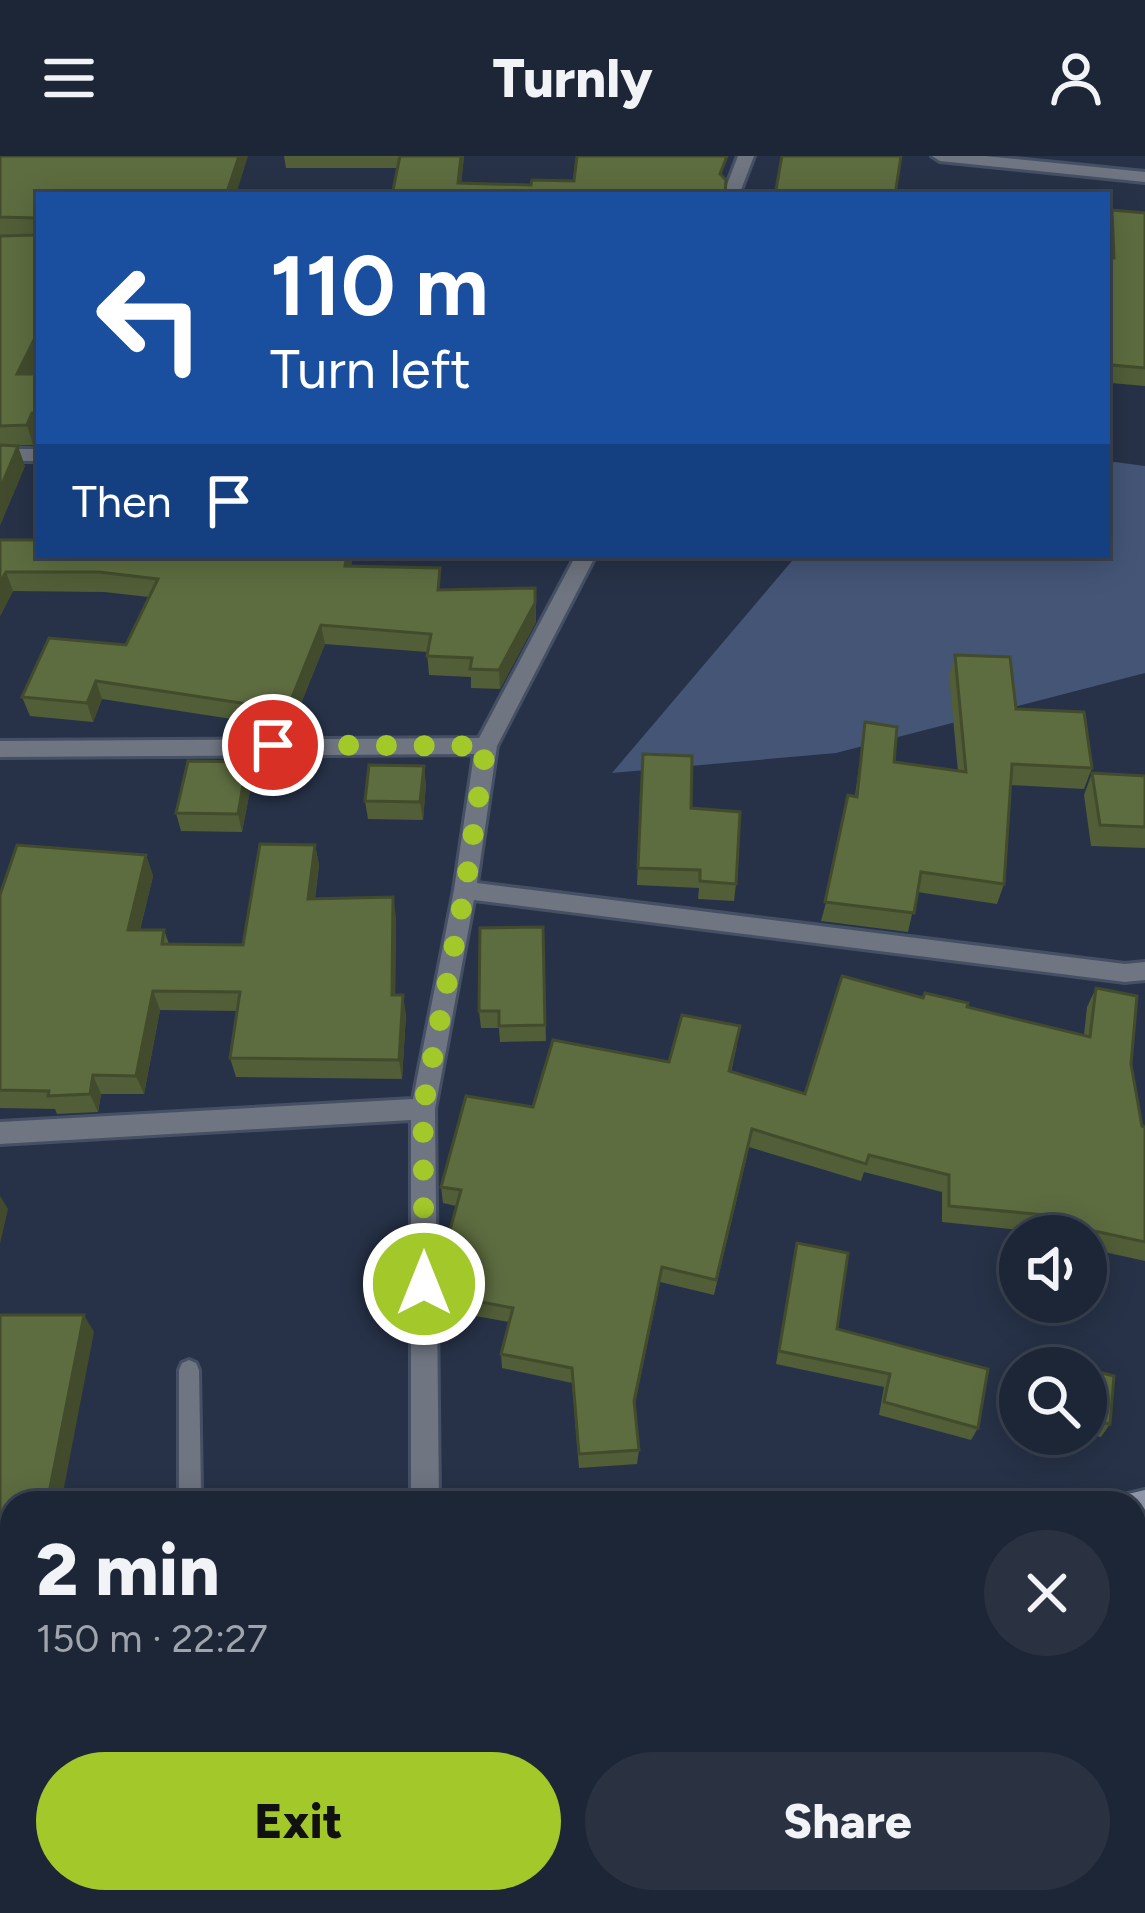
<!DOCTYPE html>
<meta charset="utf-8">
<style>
body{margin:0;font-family:Figtree,sans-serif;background:#2a3242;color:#f1f3f6;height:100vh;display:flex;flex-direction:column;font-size:45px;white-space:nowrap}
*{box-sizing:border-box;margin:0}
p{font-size:39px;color:#a0a5ad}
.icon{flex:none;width:66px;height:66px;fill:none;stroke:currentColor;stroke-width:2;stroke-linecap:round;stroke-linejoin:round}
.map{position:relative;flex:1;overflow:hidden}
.side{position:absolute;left:0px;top:1335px;width:1146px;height:423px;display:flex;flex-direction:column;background:#1d2636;border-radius:36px 36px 0 0;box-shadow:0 6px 30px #0003,0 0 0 3px #3b4351}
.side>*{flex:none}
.hud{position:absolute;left:36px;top:36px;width:1074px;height:366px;border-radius:0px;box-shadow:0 6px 30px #0003,0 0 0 3px #3b4351;background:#1a4fa0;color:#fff;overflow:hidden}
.controls{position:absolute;left:999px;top:1059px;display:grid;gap:24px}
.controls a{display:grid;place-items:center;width:108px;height:108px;border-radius:50%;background:#1d2636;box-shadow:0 6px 30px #0003,0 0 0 3px #3b4351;font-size:60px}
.pin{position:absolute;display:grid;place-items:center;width:102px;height:102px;color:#fff;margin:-51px;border:6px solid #fff;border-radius:50%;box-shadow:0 3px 12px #0007}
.me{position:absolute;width:132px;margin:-66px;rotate:0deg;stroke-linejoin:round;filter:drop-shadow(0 0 9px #0008)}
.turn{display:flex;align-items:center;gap:42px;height:252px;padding:0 36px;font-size:54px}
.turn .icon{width:156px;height:156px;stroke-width:2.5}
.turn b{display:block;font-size:84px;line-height:102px}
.then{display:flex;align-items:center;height:114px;padding:0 36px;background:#0003;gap:24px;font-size:45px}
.round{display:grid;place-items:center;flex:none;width:126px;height:126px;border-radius:63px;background:#2a3242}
.summary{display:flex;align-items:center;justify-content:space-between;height:204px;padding:0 36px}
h1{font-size:72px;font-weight:800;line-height:90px}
.action{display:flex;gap:24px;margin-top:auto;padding:24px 36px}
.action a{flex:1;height:138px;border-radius:72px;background:#a2c929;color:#111;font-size:48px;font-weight:800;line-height:138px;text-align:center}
.action a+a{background:#2a3242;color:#f1f3f6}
header{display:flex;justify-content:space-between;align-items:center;height:156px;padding:0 36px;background:#1d2636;font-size:54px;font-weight:800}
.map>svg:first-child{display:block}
.green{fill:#445576}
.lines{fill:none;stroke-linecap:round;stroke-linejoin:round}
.lane-casing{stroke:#455064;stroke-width:6}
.street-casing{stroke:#455064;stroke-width:6}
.secondary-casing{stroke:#455064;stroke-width:6}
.lane{fill:#6f7581;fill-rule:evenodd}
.street{fill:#6f7581;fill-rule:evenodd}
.secondary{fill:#929bad;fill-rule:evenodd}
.wall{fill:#515e37}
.shaded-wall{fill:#424c2d}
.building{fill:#5e6d40;stroke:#424c2d;stroke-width:3}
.route{stroke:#a2c929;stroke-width:21;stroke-dasharray:0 37.8}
</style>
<header><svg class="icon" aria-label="menu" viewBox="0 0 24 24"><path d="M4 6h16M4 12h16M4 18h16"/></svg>Turnly<svg class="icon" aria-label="person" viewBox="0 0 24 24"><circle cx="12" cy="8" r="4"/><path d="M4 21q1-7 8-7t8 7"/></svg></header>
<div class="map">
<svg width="1145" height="1757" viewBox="0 0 1145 1757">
<rect width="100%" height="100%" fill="#273248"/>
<!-- green -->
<path class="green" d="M1115,306L1145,310V517L836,597L612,617L797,399H1107V308Z"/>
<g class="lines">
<!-- lane casing -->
<g class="lane-casing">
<g id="lane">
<path d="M189,1204L196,1207L199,1214L201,1335L210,1347H182L179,1340V1214L182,1207Z"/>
<path d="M664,1746H688L689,1757H665Z"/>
</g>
</g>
<!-- street casing -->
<g class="street-casing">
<g id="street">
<path d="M738,0H754L739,39H723Z"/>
<path d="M932,0H985L1145,16V26L940,5Z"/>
<rect x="0" y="293" width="39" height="12"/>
<path d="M576,399H596L497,590L477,727L1125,808L1145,806V824L1125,826L474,744L435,953L439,1347H411V964L0,988V966L413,943L454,734L474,598L0,601V585L479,582Z"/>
<path d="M1134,1432L1145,1438V1508L1134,1503Z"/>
<path d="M196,1746H228L227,1757H195Z"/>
</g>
</g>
<!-- secondary casing -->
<g class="secondary-casing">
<g id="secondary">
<path d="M1145,1334V1362L1134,1363V1347H1121L1124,1339Z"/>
<path d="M12,1503V1533L0,1536V1506Z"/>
</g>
</g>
<!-- lane -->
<use href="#lane" class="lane"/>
<!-- street -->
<use href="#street" class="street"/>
<!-- secondary -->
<use href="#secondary" class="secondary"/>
</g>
<!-- wall -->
<g class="wall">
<path d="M0,0L39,39V205L33,218H39V277L33,289L5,290L25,310L0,369Z"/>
<path d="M284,0H464L461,27L531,29L574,25L724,23L392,39L398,12H286Z"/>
<path d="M1112,54L1145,57V230L1111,227V260L1107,273V72Z"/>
<path d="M0,384L39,399H353L351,410L442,434L535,432L536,466L500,533L471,532V521L429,519L427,496L325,488L291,572L102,543L93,566L30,560L22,541L126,489L149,441L104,436L13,435L0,460Z"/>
<path d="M955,499L1016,553L1092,612L1084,633L1011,629L1004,728L997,748L917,736L908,776L821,765L855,640L865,566L894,606L958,615L949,520Z"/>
<path d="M643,598L691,652L736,728L734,745L698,743L699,732L637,729Z"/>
<path d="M247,606L252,624L242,676L181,675L176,657Z"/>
<path d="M1092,617L1145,620V692L1091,690L1084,639Z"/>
<path d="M426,628L423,664L368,663L365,645Z"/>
<path d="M315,689L319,709L315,743L396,761L395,839L406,858L402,923L236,921L230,902L237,855L160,854L144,938H101L98,956L57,958L55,953L0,952V739L146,699L153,720L140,774H164L169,788L243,789Z"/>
<path d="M543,771L546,885L500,886L499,872H481L479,855Z"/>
<path d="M1096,832L1131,908L1142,970L1145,971V1105L1086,1092V1080H1059V1078L942,1066V1036L864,1016L861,1025L749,991L714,1139L660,1126L634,1251L639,1294L637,1308L579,1312L572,1227L502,1212L501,1198L509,1166L442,1154L439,1138L456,1050L443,1047L441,1031L533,951L669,906L737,889L731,916L805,938L923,842L1084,879L1087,851Z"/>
<path d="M797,1087L837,1173L978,1272L971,1284L879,1259L884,1231L776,1208Z"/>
<path d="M0,1159L94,1176L12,1347V1461H0Z"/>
<path d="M1086,1213L1110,1268L1101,1281L1086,1277Z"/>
<path d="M1020,1232V1260H1017Z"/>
<path d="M782,1746H1134L1145,1757H783Z"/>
</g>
<!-- shaded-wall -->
<g class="shaded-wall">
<path d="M239,0H248L236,39H226Z"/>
<path d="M461,0H464L460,39L458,27Z"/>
<path d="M39,174V205L23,237L17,218Z"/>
<path d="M32,257L38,277L33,289L27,269Z"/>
<path d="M18,290L25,310L0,369V333Z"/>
<path d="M347,399H353L348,429L345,410Z"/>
<path d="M6,416L13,435L0,460V427Z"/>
<path d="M535,447L536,466L500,533L499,514Z"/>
<path d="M321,469L325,488L291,572L287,554Z"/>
<path d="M96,525L102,543L93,566L87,547Z"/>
<path d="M247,606L252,624L242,676L238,658Z"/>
<path d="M424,610L426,628L423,664L420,646Z"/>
<path d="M315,689L319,709L312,763L308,743Z"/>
<path d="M146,699L153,720L135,794L128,774Z"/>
<path d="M393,741L396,761L395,858L392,839Z"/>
<path d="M153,835L160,854L144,938L136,920Z"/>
<path d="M403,839L406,858L402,923L399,904Z"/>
<path d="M93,919L101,938L98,956L90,938Z"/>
<path d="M0,1040L8,1053L0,1088Z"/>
<path d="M662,1111L660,1126L633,1259L634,1245Z"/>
<path d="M84,1159L94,1176L61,1347H47Z"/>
</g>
<!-- building -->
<g class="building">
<path d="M0,0H239L226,39H39V174L17,218H39V257H32L27,269L0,270V80L34,79L37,62L0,61Z"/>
<path d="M400,0H461L458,27L531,29L532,24L574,25L577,0H727L720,18L726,24L725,39H392Z"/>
<path d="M782,0H901L895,39H775Z"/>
<path d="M1112,54L1145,57V212L1111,209V260H1107V102H1114Z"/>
<path d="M0,289L18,290L0,333Z"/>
<path d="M0,384H39V399H347L345,410L440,412L438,434L535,432V447L499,514L470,513L472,502L427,500L431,478L321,469L287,554L96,525L87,547L22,541L49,482L126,489L158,423L99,416H6L0,427Z"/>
<path d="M955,499L1010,501L1016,553L1084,556L1092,612L1012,608L1004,728L921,716L914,757L825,746L848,639L857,641L865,566L897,571L894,606L966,616Z"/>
<path d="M643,598L692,600L691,652L740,656L736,728L700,725V714L638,712Z"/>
<path d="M188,605L247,606L238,658L176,657Z"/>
<path d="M369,609L424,610L420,646L365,645Z"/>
<path d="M1092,617L1145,620V671L1100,669Z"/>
<path d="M260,688L315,689L308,743L393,741L392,839H403L399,904L230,902L240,836L153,835L136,920L93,919L90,938L48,940L49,935L0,934V739L17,689L146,699L128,774H164L162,788L243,789Z"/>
<path d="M543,771L545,869L499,870V855H479L480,772Z"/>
<path d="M842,820L923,842L925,837L968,847L967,851L1090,881L1096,832L1137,840L1131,908L1142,970L1145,971V1086L1067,1069L1068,1061L949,1050V1019L869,999L866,1008L752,973L716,1124L662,1111L634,1245L639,1294L579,1298L572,1212L501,1198L513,1152L439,1138V1114L461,1034L441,1031L466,940L533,951L553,884L669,906L682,859L740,870L729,915L805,938Z"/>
<path d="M797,1087L848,1097L837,1173L988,1213L978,1272L884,1246L890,1218L779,1195Z"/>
<path d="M0,1159H84L47,1347H12V1449H0Z"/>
<path d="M1030,1199L1083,1212H1029Z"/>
<path d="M1086,1213L1114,1220L1110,1268L1086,1262Z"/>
<path d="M1134,1653H1145V1757H789L788,1746H1134Z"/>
<path d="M406,1746H453V1757H358L406,1752Z"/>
<path d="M178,1754L177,1757H141V1756Z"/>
</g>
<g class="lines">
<!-- route -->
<path class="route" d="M273,589L486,590L465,734L423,952L424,1128"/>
</g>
</svg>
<div class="controls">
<a><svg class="icon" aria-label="sound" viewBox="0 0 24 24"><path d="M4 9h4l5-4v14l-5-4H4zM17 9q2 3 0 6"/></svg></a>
<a><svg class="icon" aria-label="search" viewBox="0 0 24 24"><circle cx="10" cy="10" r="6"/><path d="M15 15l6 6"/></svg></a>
</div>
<div class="pin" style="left:273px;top:589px;background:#d93025"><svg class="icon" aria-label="arrive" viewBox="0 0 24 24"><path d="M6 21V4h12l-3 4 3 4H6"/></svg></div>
<svg class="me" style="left:424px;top:1128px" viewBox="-20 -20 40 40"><circle r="17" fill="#a2c929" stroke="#fff" stroke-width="3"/><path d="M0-11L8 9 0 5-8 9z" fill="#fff"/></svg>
<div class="hud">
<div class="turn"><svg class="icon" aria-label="left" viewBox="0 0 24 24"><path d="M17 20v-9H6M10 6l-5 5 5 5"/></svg><div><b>110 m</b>Turn left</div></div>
<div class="then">Then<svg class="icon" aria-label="arrive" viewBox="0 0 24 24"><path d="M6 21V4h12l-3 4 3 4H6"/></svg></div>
</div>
<section class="side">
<div class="summary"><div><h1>2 min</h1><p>150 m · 22:27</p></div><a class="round"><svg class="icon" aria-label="close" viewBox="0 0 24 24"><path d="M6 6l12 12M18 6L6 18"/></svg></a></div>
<div class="action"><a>Exit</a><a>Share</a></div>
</section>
</div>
